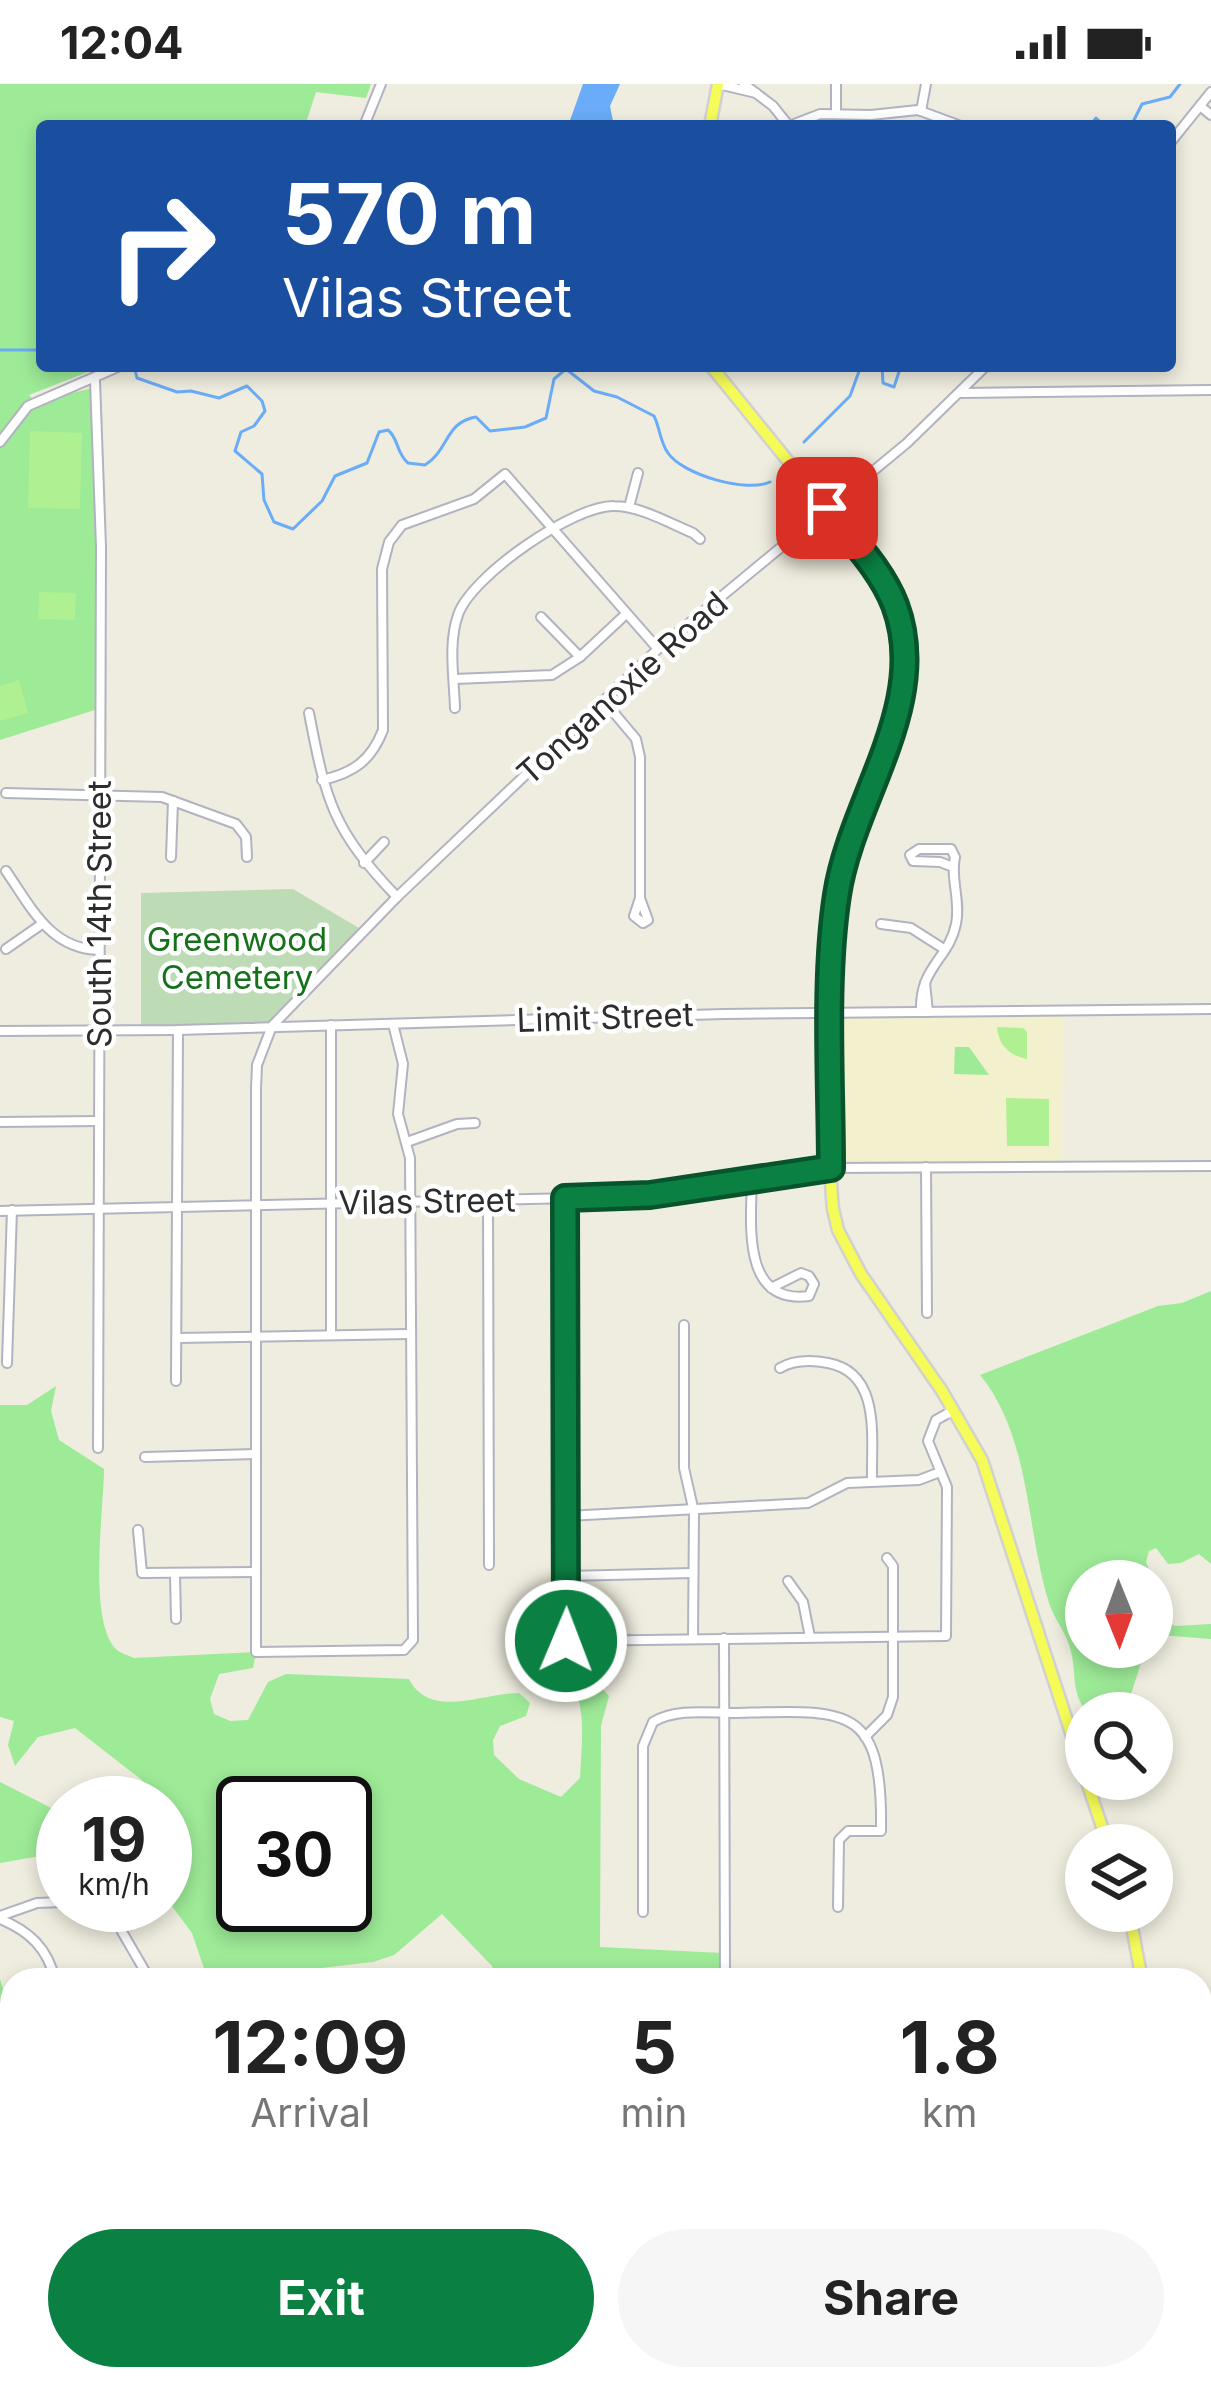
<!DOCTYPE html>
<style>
body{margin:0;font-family:Inter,sans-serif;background:#f6f6f6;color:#222;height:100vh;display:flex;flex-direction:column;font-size:45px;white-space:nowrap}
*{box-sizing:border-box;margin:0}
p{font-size:39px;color:#767676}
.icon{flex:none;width:66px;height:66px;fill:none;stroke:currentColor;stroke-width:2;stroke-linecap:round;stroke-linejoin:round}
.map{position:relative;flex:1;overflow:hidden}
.drawer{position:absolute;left:0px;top:1884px;width:1212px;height:423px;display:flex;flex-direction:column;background:#fff;border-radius:36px 36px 0 0;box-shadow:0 6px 18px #0003}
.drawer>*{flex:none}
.guide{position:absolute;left:36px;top:36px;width:1140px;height:252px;border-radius:12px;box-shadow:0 6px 18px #0003;background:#1a4fa0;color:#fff;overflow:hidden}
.needle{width:78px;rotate:179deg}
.controls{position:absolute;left:1065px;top:1476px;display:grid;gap:24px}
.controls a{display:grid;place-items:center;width:108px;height:108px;border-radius:50%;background:#fff;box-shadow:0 6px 18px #0003;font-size:60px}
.speed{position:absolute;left:36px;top:1692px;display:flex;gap:24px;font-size:60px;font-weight:700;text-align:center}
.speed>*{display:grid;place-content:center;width:156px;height:156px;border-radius:50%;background:#fff;box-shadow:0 6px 18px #0003;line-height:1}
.speed small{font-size:30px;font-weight:400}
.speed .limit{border:6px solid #111;border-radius:18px;background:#fff;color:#111}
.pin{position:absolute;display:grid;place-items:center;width:102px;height:102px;color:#fff;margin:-51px;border-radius:24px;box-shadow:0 6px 18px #0006}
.me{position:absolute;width:132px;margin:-66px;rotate:1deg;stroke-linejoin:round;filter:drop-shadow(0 0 9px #0008)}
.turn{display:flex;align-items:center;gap:42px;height:252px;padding:0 48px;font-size:54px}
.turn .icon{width:156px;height:156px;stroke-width:2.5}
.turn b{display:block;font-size:84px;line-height:102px}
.eta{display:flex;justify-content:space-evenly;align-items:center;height:204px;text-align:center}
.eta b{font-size:72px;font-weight:700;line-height:84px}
.action{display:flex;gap:24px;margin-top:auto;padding:24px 48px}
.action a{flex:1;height:138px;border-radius:72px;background:#0b8043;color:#fff;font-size:48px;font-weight:700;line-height:138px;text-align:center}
.action a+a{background:#f6f6f6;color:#222}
.status{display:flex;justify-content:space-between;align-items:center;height:84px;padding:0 60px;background:#fff;direction:ltr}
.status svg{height:33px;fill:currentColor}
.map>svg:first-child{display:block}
.education{fill:#f2f0cd}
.green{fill:#9dea97;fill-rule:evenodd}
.cemetery{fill:#bddbb4}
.pitch{fill:#aff192}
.water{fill:#6aacf8}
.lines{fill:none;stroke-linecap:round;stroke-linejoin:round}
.stream{stroke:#6aacf8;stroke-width:3}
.minor-casing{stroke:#b3b2c1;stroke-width:12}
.major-casing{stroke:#d1d1d1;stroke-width:15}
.minor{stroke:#fff;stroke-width:8}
.major{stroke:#f6fc57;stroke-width:10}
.route-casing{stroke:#07532c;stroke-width:30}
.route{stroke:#0b8043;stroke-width:21}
.labels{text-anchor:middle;stroke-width:9;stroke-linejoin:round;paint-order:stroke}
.street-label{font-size:33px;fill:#2d2d2d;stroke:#fff}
.park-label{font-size:33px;fill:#15721b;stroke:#fff}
</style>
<div class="status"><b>12:04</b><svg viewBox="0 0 49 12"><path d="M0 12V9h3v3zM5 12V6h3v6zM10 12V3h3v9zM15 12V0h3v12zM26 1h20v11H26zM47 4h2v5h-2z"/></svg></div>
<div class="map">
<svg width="1211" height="2305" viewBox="0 0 1211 2305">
<rect width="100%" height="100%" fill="#efeddf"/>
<!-- education -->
<path class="education" d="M1063,927L1062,1083L831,1084L832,929Z"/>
<!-- green -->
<g class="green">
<path d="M0,0H371L366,14L316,8L305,42H42V282H103L29,311L35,318L89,305L92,308L101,624L0,656Z"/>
<path d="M955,963H969L989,991L954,990Z"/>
<path d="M1211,1207V1480L1199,1470L1181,1479L1168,1480L1156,1464L1149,1467L1146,1478L1155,1499L1156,1537L1176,1542L1211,1540V1555L1159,1551L1152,1557V1497H1086V1563H1146L1125,1629H1088C1069,1608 1078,1586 1069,1561C1064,1546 1054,1534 1049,1519C1026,1446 1031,1353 980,1291L1158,1222L1182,1219Z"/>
<path d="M56,1302L51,1327L59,1356L104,1385C104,1424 87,1539 117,1566C122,1570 128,1571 134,1574L256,1568L253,1584L219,1590L210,1615L214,1630L230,1637L248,1636L268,1598L286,1590L409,1595C430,1636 482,1609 519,1609L530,1619L526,1632L500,1642L493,1656L494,1671L519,1695L561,1713L580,1694C582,1650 590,1607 554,1576L566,1557L581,1582L609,1612L601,1642L600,1863L722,1869V1894L495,1896L492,1882L442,1830L394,1871L373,1878L295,1887L271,1896H208L192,1849L165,1813V1757L175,1749L165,1733V1719H126L143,1697L75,1644L38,1653L15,1682L8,1661L14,1637L0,1633V1321H27ZM243,1719H345V1821H243Z"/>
<path d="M0,1698L63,1730V1768L0,1779Z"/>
<path d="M0,1895L12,1934V2039H0Z"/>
<path d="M1200,2231L1211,2260V2305H975C951,2295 928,2305 904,2295L886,2305H726V2295H1200Z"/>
</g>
<!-- cemetery -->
<path class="cemetery" d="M293,805L364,847L272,942L141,946V809Z"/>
<!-- pitch -->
<g class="pitch">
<path d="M30,347L82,349L80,425L28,424Z"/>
<path d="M39,508L76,509L75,536L38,535Z"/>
<path d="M19,596L28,629L0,637V602Z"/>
<path d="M997,943L1023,944L1027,948V975C1010,972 998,961 997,943Z"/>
<path d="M1006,1014L1049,1015V1062H1007Z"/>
</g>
<!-- water -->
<path class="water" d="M583,0H620L610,22L614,42H568Z"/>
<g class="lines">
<!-- stream -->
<g class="stream">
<path d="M1090,42L1096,34L1105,42"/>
<path d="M1131,42L1142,20L1170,13L1180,0"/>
<path d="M0,266H42"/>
<path d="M134,282L137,294L177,308L191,307L219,314L247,302L262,317L265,327L254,342L241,348L235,367L262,390L264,416L274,438L293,445L322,417L335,392L367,379L379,348L388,346C399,355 396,369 408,379L425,381C449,366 445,338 476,333L490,347L525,343L546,334L554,295L566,285L594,307L617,313L654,332C660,344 660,358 668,369C683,391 747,409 770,398"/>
<path d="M882,282L883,299L894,303L901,282"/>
<path d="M804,358L850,312L861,282"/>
</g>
<!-- minor casing -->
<g class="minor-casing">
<g id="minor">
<path d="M718,0L756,9"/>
<path d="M744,0L773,22L789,42"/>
<path d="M836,0V28"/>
<path d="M1200,22L1211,31"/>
<path d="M921,27L926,0"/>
<path d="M364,42L381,0"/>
<path d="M789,42L820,30L871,31L918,26L961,42"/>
<path d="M1170,59L1211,8"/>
<path d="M95,296L101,463L98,1364"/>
<path d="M962,309L1211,306"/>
<path d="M0,358L28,322L120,282"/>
<path d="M629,423L638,389"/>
<path d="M541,533L580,573"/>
<path d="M454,595L552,591L580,573L626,530"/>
<path d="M604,617L636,655L640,673V814L634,832L643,839L648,836L640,814"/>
<path d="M455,624C454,594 448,559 458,531C471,492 574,421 614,422C640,422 669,439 693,449L700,455"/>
<path d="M309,629C326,718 333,746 397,813"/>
<path d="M322,696C353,689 371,677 383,646L382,485L389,458L402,441L474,415L505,390L658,565"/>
<path d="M6,709L162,713L236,740L246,753L247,773"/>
<path d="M171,773L173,717"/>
<path d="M364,779L384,758"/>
<path d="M6,787C31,823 50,865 99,866"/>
<path d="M881,840L911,844L944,865"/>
<path d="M6,865L42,840"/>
<path d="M925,899L928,928"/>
<path d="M921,928C919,883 949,875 956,840C961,817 950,794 955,773L951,765H919L910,771L913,777L940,778L953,783"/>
<path d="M393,940L403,980L398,1030L410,1074L413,1556L404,1566L256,1568V1004L257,981L272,942L397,813L658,565L907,359L986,282"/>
<path d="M331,941V1251"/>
<path d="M0,947L178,946L724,930L1211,925"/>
<path d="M0,1038L98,1037"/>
<path d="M407,1058L457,1040L475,1039"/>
<path d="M926,1083L927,1229"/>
<path d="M752,1094C751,1139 741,1221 809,1212L814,1200L809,1192L801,1189L771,1204"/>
<path d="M488,1115L489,1481"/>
<path d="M565,1115L566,1557L946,1552L947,1403L928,1357L936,1336L954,1326"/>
<path d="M0,1127L615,1113L688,1106L831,1084L1211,1082"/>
<path d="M684,1241V1384L694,1428L693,1554"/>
<path d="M177,1254L409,1250"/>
<path d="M7,1279L12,1126"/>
<path d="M780,1284C794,1276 812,1276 828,1279C882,1289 871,1355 872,1396"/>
<path d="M176,1297L178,946"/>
<path d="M145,1373L256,1370"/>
<path d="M567,1432L808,1419L847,1399L919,1396L940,1388"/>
<path d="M138,1446L142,1489L256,1488"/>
<path d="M175,1490L176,1535"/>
<path d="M567,1492L693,1489"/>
<path d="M788,1497L803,1518L810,1553"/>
<path d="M724,1554L725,1896"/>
<path d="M865,1653L887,1631L893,1613V1482L887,1474"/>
<path d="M81,1821L117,1839L150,1896"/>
<path d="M643,1828V1662L653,1638C676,1624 709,1629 736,1629C847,1626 883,1619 881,1747H848L839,1756L838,1823"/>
<path d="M0,1832L37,1819L63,1818"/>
<path d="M0,1835C29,1847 48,1864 55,1896"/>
<path d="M1200,2008H1211"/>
<path d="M0,2165L1,2077L3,2072L12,2068"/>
<path d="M0,2194H12"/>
<path d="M252,2295V2305"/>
<path d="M335,2295V2305"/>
<path d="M403,2295V2305"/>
</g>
</g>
<!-- major casing -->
<g class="major-casing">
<g id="major">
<path d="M710,42L718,0"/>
<path d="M711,282L869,477C954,606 854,686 836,814C829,866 832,918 831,970C831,1021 828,1074 833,1125L838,1146L861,1190L942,1307L982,1376L1086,1695"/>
<path d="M1086,1695L1108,1761"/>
<path d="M1129,1827L1142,1896"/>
<path d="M1200,2198L1211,2225"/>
</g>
</g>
<!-- minor -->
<use href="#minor" class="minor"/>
<!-- major -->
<use href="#major" class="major"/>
</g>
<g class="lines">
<!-- route casing -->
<g class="route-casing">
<path id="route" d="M566,1557L565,1114L650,1111L831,1084C831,997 824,895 837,811C851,716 932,619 895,521C881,485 851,455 827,424"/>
</g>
<!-- route -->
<use href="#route" class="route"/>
</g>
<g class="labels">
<!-- street labels -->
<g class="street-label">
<text transform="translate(622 604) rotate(-42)" y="12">Tonganoxie Road</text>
<text transform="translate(99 830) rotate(-90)" y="12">South 14th Street</text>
<text transform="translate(605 933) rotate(-2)" y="12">Limit Street</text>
<text transform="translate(427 1117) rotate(-1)" y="12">Vilas Street</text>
</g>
<!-- park labels -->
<g class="park-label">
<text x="237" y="867">Greenwood<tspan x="237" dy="38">Cemetery</tspan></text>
</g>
</g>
</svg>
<div class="controls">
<a><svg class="needle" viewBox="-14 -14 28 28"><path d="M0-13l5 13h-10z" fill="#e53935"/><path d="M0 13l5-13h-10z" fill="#767676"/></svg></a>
<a><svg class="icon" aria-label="search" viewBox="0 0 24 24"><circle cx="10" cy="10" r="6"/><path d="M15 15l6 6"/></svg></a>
<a><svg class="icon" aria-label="layers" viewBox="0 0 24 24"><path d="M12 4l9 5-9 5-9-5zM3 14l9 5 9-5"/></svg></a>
</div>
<div class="speed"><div>19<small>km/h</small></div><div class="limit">30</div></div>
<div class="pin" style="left:827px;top:424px;background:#d93025"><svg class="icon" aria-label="arrive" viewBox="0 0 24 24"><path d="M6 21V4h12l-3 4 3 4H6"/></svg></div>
<svg class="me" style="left:566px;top:1557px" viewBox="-20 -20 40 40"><circle r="17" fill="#0b8043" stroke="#fff" stroke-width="3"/><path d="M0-11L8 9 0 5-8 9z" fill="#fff"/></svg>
<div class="guide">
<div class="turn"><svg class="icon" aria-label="right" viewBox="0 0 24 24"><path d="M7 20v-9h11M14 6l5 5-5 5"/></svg><div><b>570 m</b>Vilas Street</div></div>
</div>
<section class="drawer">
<div class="eta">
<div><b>12:09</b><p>Arrival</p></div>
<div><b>5</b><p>min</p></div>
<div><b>1.8</b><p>km</p></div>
</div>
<div class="action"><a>Exit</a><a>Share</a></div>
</section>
</div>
